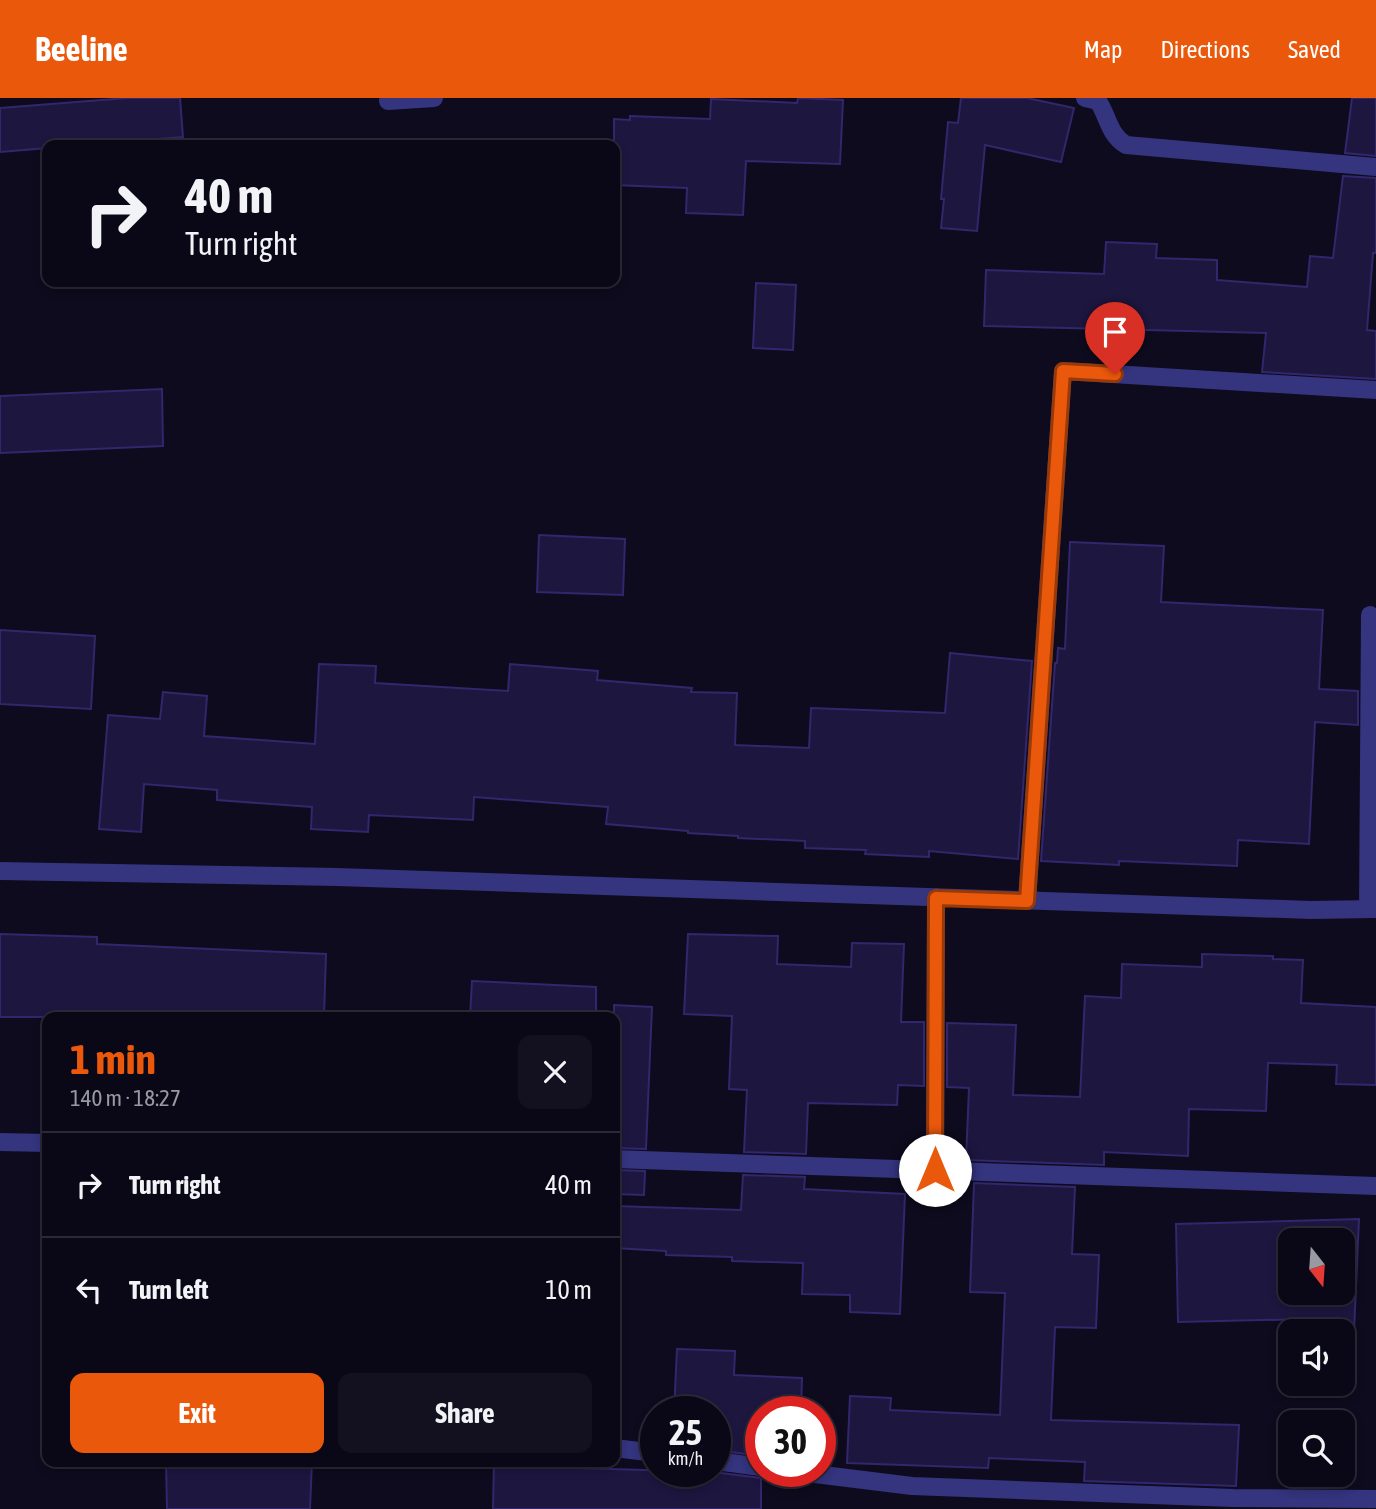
<!DOCTYPE html>
<meta charset="utf-8">
<style>
body{margin:0;font-family:"Asap Condensed",sans-serif;background:#13111f;color:#f1f3f6;height:100vh;display:flex;flex-direction:column;font-size:26px;white-space:nowrap}
*{box-sizing:border-box;margin:0}
p{font-size:23px;color:#999aa1}
.icon{flex:none;width:38px;height:38px;fill:none;stroke:currentColor;stroke-width:2;stroke-linecap:round;stroke-linejoin:round}
.map{position:relative;flex:1;overflow:hidden}
.drawer{position:absolute;left:42px;top:914px;width:578px;height:455px;display:flex;flex-direction:column;background:#0a0816;border-radius:14px;box-shadow:0 4px 10px #0003,0 0 0 2px #2a2935}
.drawer>*{flex:none}
.banner{position:absolute;left:42px;top:42px;width:578px;height:147px;border-radius:14px;box-shadow:0 4px 10px #0003,0 0 0 2px #2a2935;background:#0a0816;color:#f1f3f6;overflow:hidden}
.needle{width:46px;rotate:163deg}
.controls{position:absolute;left:1278px;top:1130px;display:grid;gap:14px}
.controls a{display:grid;place-items:center;width:77px;height:77px;border-radius:14px;background:#0a0816;box-shadow:0 4px 10px #0003,0 0 0 2px #2a2935;font-size:35px}
.speed{position:absolute;left:640px;top:1298px;display:flex;gap:14px;font-size:35px;font-weight:700;text-align:center}
.speed>*{display:grid;place-content:center;width:91px;height:91px;border-radius:50%;background:#0a0816;box-shadow:0 4px 10px #0003,0 0 0 2px #2a2935;line-height:1}
.speed small{font-size:18px;font-weight:400}
.speed .limit{border:10px solid #d22;background:#fff;color:#111}
.pin{position:absolute;display:grid;place-items:center;width:60px;height:60px;color:#fff;margin:-72px -30px;border-radius:50% 50% 50% 0;rotate:-45deg;box-shadow:0 0 7px #0007}
.pin .icon{rotate:45deg}
.me{position:absolute;width:77px;margin:-38px;rotate:0deg;stroke-linejoin:round;filter:drop-shadow(0 0 5px #0008)}
.turn{display:flex;align-items:center;gap:24px;height:147px;padding:0 28px;font-size:32px}
.turn .icon{width:91px;height:91px;stroke-width:2.5}
.turn b{display:block;font-size:49px;line-height:60px}
.round{display:grid;place-items:center;flex:none;width:74px;height:74px;border-radius:14px;background:#13111f}
.overview{display:flex;align-items:center;justify-content:space-between;height:119px;padding:0 28px}
h1{font-size:42px;font-weight:700;line-height:52px;color:#ea580c}
.primary-button{display:flex;gap:14px;margin-top:auto;padding:14px 28px}
.primary-button a{flex:1;height:80px;border-radius:14px;background:#ea580c;color:#fff;font-size:28px;font-weight:700;line-height:80px;text-align:center}
.primary-button a+a{background:#13111f;color:#f1f3f6}
ul{padding:0;list-style:none}
li{display:flex;align-items:center;gap:21px;height:105px;padding:0 28px;border-top:2px solid #2a2935}
li div{flex:1}
li b{display:block;font-size:26px}
li em{font-style:normal}
header{display:flex;align-items:center;gap:42px;box-sizing:border-box;height:98px;padding:0 35px;background:#ea580c;color:#fff}
header strong{font-size:33px}
nav{display:flex;gap:38px;margin-inline-start:auto;font-size:24px}
.map>svg:first-child{display:block}
.building{fill:#1d163f;stroke:#32276c;stroke-width:2;fill-rule:evenodd}
.lines{fill:none;stroke-linecap:round;stroke-linejoin:round}
.street{stroke:#34347f;stroke-width:18}
.route-casing{stroke:#983908;stroke-width:18}
.route{stroke:#ea580c;stroke-width:12}
</style>
<header>
<strong>Beeline</strong>
<nav><a>Map</a><a>Directions</a><a>Saved</a></nav>
</header>
<div class="map">
<svg width="1376" height="1411" viewBox="0 0 1376 1411">
<rect width="100%" height="100%" fill="#0d0b1d"/>
<!-- building -->
<g class="building">
<path d="M127,0H180L183,39L83,47H47V50L0,54V10Z"/>
<path d="M798,0L843,2L840,66L746,63L743,117L686,115L687,90L614,87V21L630,22V18L710,21L711,1L797,5Z"/>
<path d="M961,0H1027L1074,10L1061,64L985,47L977,133L941,130L944,101H941L948,24L958,25Z"/>
<path d="M1352,0H1376V58L1345,55Z"/>
<path d="M1343,78L1376,80V155H1373L1367,232L1376,233V281L1262,274L1266,235L984,228L986,172L1104,176L1106,144L1157,146L1156,160L1217,162V182L1307,189L1310,158L1333,160Z"/>
<path d="M756,185L796,187L793,252L753,250Z"/>
<path d="M162,291L163,348L0,355V298Z"/>
<path d="M539,437L625,441L623,497L537,494Z"/>
<path d="M1070,444L1164,448L1161,504L1323,512L1319,591L1358,593V627L1315,624L1309,746L1238,742L1237,768L1119,763V767L1041,763L1055,565H1057L1058,550L1065,551Z"/>
<path d="M0,532L95,538L91,611L0,606Z"/>
<path d="M950,555L1032,563L1018,761L929,753V759L865,756L866,752L805,750V743L738,740V738L688,735V733L606,726L608,709L474,699L473,722L369,717L368,734L311,731L312,709L217,702V692L144,686L141,734L99,731L108,617L160,621L163,594L207,598L204,638L315,646L319,566L376,568L375,585L508,593L510,566L598,573L597,582L692,590L691,594L737,595L735,647L809,650L811,610L945,615Z"/>
<path d="M0,836L97,839V846L326,856L324,919H0Z"/>
<path d="M688,836L778,838L777,866L851,869L852,845L904,846L901,924H924V988L898,987L897,1007L808,1005L806,1056L744,1054L747,992L729,991L732,918L684,916Z"/>
<path d="M1202,856L1273,858V861L1303,862L1301,905L1376,909V987L1336,986L1337,967L1268,965L1266,1013L1189,1011L1188,1058L1104,1054V1067L966,1062L969,990L947,989V925L1016,927L1013,997L1080,999L1085,898L1121,900L1122,866L1202,869Z"/>
<path d="M472,883L596,889V919H470Z"/>
<path d="M614,907L652,909L646,1051L614,1050Z"/>
<path d="M614,1072L645,1073L644,1097L614,1096Z"/>
<path d="M743,1077L805,1079L804,1091L905,1096L900,1216L850,1214V1197L802,1196L803,1165L732,1163V1159L666,1157V1153L614,1150V1108L741,1112Z"/>
<path d="M974,1085L1075,1089L1072,1156L1099,1157L1096,1230L1055,1229L1051,1322L1239,1327L1236,1388L1084,1383L1085,1364L989,1360L988,1370L847,1365L850,1298L891,1300L890,1312L1000,1317L1005,1195L970,1194Z"/>
<path d="M1359,1121L1354,1234H1310V1221L1178,1224L1176,1126ZM1290,1143H1342V1195H1290Z"/>
<path d="M677,1251L735,1253L734,1277L802,1280L801,1314H761V1358L716,1352V1314H674Z"/>
<path d="M166,1363H312L310,1411H167Z"/>
<path d="M494,1363H544L543,1369L713,1374L761,1380V1411H493Z"/>
</g>
<g class="lines">
<!-- street -->
<g class="street">
<path d="M1085,0L1098,3C1108,18 1109,37 1126,47L1376,69"/>
<path d="M388,3L434,0"/>
<path d="M0,773L337,779L1311,812L1376,811"/>
<path d="M1027,803L1063,273L1376,292"/>
<path d="M1368,811L1370,517"/>
<path d="M0,1044L47,1045"/>
<path d="M614,1061L1376,1088"/>
<path d="M935,1072L936,799"/>
<path d="M614,1350L656,1355"/>
<path d="M716,1363L761,1369"/>
<path d="M799,1374L912,1388L1233,1400L1376,1401"/>
</g>
</g>
<g class="lines">
<!-- route casing -->
<g class="route-casing">
<path id="route" d="M935,1072L936,800L1027,803L1063,273L1115,276"/>
</g>
<!-- route -->
<use href="#route" class="route"/>
</g>
</svg>
<div class="controls">
<a><svg class="needle" viewBox="-14 -14 28 28"><path d="M0-13l5 13h-10z" fill="#e53935"/><path d="M0 13l5-13h-10z" fill="#999aa1"/></svg></a>
<a><svg class="icon" aria-label="sound" viewBox="0 0 24 24"><path d="M4 9h4l5-4v14l-5-4H4zM17 9q2 3 0 6"/></svg></a>
<a><svg class="icon" aria-label="search" viewBox="0 0 24 24"><circle cx="10" cy="10" r="6"/><path d="M15 15l6 6"/></svg></a>
</div>
<div class="speed"><div>25<small>km/h</small></div><div class="limit">30</div></div>
<div class="pin" style="left:1115px;top:276px;background:#d93025"><svg class="icon" aria-label="arrive" viewBox="0 0 24 24"><path d="M6 21V4h12l-3 4 3 4H6"/></svg></div>
<svg class="me" style="left:935px;top:1072px" viewBox="-20 -20 40 40"><circle r="19" fill="#fff"/><path d="M0-13L10 11 0 6-10 11z" fill="#ea580c"/></svg>
<div class="banner">
<div class="turn"><svg class="icon" aria-label="right" viewBox="0 0 24 24"><path d="M7 20v-9h11M14 6l5 5-5 5"/></svg><div><b>40 m</b>Turn right</div></div>
</div>
<section class="drawer">
<div class="overview"><div><h1>1 min</h1><p>140 m · 18:27</p></div><a class="round"><svg class="icon" aria-label="close" viewBox="0 0 24 24"><path d="M6 6l12 12M18 6L6 18"/></svg></a></div>
<ul>
<li><svg class="icon" aria-label="right" viewBox="0 0 24 24"><path d="M7 20v-9h11M14 6l5 5-5 5"/></svg><div><b>Turn right</b></div><em>40 m</em></li>
<li><svg class="icon" aria-label="left" viewBox="0 0 24 24"><path d="M17 20v-9H6M10 6l-5 5 5 5"/></svg><div><b>Turn left</b></div><em>10 m</em></li>
</ul>
<div class="primary-button"><a>Exit</a><a>Share</a></div>
</section>
</div>
